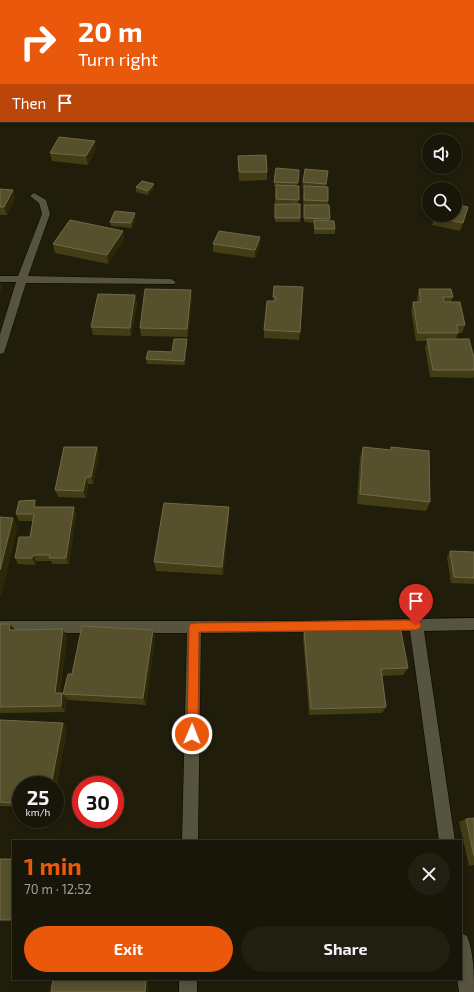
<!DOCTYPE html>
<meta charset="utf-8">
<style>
body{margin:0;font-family:"Exo 2",sans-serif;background:#211f12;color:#f1f3f6;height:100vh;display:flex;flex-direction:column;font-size:15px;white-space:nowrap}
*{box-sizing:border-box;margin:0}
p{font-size:13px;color:#9f9f9c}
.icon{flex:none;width:22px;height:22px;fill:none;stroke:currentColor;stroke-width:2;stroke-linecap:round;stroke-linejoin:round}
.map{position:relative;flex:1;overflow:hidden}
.details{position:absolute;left:12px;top:840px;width:450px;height:140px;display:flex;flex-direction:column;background:#181608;border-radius:0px;box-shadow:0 2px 6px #0003,0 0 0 1px #363529}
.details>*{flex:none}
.top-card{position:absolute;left:0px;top:0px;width:474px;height:122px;box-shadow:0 2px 6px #0003,0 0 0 1px #363529;background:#ea580c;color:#fff;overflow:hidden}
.tools{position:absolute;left:422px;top:134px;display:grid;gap:8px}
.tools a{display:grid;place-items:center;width:40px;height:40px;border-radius:50%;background:#181608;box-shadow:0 2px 6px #0003,0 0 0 1px #363529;font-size:20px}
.speed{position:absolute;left:12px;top:776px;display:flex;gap:8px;font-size:20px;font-weight:700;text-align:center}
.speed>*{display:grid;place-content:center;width:52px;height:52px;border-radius:50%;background:#181608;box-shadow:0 2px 6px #0003,0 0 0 1px #363529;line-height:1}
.speed small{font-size:10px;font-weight:400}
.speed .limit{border:6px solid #d22;background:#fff;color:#111}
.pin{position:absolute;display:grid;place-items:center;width:34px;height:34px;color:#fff;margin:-41px -17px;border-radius:50% 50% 50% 0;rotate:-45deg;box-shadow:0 0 4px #0007}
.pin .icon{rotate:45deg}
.me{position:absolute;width:44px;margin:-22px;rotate:1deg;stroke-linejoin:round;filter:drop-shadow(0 0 3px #0008)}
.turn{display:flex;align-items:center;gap:14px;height:84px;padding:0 12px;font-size:18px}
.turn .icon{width:52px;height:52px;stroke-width:2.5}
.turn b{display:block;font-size:28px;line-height:34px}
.then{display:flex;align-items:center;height:38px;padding:0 12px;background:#0003;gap:8px;font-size:15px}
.round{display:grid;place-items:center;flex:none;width:42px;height:42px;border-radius:21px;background:#211f12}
.overview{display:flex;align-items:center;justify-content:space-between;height:68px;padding:0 12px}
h1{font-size:24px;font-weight:700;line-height:30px;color:#ea580c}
.primary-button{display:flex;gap:8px;margin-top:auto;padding:8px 12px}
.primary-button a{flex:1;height:46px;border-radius:24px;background:#ea580c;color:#fff;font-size:16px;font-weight:700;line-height:46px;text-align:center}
.primary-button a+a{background:#211f12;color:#f1f3f6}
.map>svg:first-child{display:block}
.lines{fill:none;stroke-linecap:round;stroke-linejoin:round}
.street-casing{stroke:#090700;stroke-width:1}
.street{fill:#56533e;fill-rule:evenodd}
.wall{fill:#433d15}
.shaded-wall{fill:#2d2807}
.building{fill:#56502c;stroke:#6f6a49}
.route{fill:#ea580c;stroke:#983908}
</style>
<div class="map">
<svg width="474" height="992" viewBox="0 0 474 992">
<rect width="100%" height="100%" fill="#201d0a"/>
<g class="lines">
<!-- street casing -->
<g class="street-casing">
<g id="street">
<path d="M34,193L46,200L50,214L28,276L171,279L176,282L174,284L26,283L5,350L4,353L0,354V334L16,282H0V276H18L42,214L39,203L30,196Z"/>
<path d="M474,618V630L424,631L455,841H439L410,631L201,633L198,841H182L187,633H0V621H293Z"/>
<path d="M461,933L467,936C474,953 474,974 474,992H459L457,979H461Z"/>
<rect x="179" y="979" width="18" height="13"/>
</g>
</g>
<!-- street -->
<use href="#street" class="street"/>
</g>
<!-- wall -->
<g class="wall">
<path d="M96,149L88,165L52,161L50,153Z"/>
<path d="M238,156L267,172V180L239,181Z"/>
<path d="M299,170L297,186H299L298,204L275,203L276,186H274V182Z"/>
<path d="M328,171L326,187L328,201V205L329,221L335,229V234H314V223L304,222V205H303L304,187H302L303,182Z"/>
<path d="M136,187L154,189L148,195L136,192Z"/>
<path d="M0,189L13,190L15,198L7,215H0Z"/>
<path d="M468,207L460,231L432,225L435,215Z"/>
<path d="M275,208L300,218V222H275Z"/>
<path d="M136,217L132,228L111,226L110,222Z"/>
<path d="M123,231L124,239L108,264L55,253L53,244Z"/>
<path d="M260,237V245L255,258L213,252V244Z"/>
<path d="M274,286L300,332L299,340L264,338V330L273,301Z"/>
<path d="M419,289L453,297L451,302L465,325L462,333H458L456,339L474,358V376L473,378L430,377L425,347L427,341H416L411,310L413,302H417V297Z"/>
<path d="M135,295L137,304L131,336L93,335L91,327Z"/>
<path d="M192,298L188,337L141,336L140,328Z"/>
<path d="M187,339V343L185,365L147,364L146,359L172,352Z"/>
<path d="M97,447L99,455L93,484H88L86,498L58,497L55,490Z"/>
<path d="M363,447L390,450L391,447L430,502L426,511L357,504L360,457Z"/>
<path d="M35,500L38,507H74L76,514L69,564H52L51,561H36L35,565L18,564L15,558L30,537L33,521H19L16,514Z"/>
<path d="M229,507V517L223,575L156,571L154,562Z"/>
<path d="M450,551L474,552V584L451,583L447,557Z"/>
<path d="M0,624L15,630L67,636L60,693H62L67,699L65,712L0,713Z"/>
<path d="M304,629L408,668L403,675L382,676L386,707L382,713L309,715L303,637Z"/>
<path d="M153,630L155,637L146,705L68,700L63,694L72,674Z"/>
<path d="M0,720L67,728L55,795V785H21V807L0,806Z"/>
<path d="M474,818V865L469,866L459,822L466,819Z"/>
</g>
<!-- shaded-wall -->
<g class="shaded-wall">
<path d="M95,141L96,149L88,165L86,156Z"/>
<path d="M154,184V189L148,195V191Z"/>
<path d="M13,190L15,198L7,215L4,207Z"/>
<path d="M135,213L136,217L132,228L131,223Z"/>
<path d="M123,231L124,239L108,264L107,255Z"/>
<path d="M260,237V245L255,258V250Z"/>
<path d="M0,280L2,287L0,294Z"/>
<path d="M191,290L192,298L188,337L187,329Z"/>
<path d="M135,295L137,304L131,336L130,328Z"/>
<path d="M187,339V343L185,365L184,361Z"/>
<path d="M97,447L99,455L93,484L91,477Z"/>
<path d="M86,477L88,484L86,498L83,491Z"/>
<path d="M35,500L38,507H34Z"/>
<path d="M74,507L76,514L69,564L66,558Z"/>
<path d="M229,507V517L223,575L222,567Z"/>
<path d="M13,518L18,527L1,597L0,596V570Z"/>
<path d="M33,555L36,561L35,565L32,558Z"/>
<path d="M10,624L16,631L9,630Z"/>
<path d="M63,629L67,636L59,699L55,693Z"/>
<path d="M153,630L155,637L146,705L143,698Z"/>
<path d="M62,693L67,699L65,712L61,706Z"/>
<path d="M63,723L67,728L55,795V785H51Z"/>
<path d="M146,979H149L148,992H145Z"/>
</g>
<!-- building -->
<g class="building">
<path d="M59,137L95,141L86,156L50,153Z"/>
<path d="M266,155L267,172H239L238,156Z"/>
<path d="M276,168L299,170L298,183L274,182Z"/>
<path d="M305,169L328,171L326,184L303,182Z"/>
<path d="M142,181L154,184L148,191L136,187Z"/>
<path d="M276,185L299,186V200L276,199Z"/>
<path d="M304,186L328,187V201L304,200Z"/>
<path d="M0,189L13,190L4,207H0Z"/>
<rect x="275" y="204" width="25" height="14"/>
<path d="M455,204L468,207L463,223L434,217L435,215H455Z"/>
<path d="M304,205H329L330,219L304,218Z"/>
<path d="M115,211L135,213L131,223L110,222Z"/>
<path d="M70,220L123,231L107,255L53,244Z"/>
<path d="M314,220L334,221L335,229H315Z"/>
<path d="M219,231L260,237L255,250L213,244Z"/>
<path d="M274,286L303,287L300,332L264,330L267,301H275L276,297H273Z"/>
<path d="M145,289L191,290L187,329L140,328Z"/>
<path d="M419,289H451L453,297H443L444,302H460L465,325H457L458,333H418L413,302H421Z"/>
<path d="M98,294L135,295L130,328L91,327Z"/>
<path d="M174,339H187L184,361L146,359L148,351L172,352Z"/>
<path d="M427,339H469L474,358V370H433Z"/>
<path d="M64,447H97L91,477H86L83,491L55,490Z"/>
<path d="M363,447L391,450V447L429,451L430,502L360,494Z"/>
<path d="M35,500L34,507H74L66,558H49L50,555H33L32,558H15L19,537H30L34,514H16L19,501Z"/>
<path d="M164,503L229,507L222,567L154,562Z"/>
<path d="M0,517L13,518L0,570Z"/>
<path d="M450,551L474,552V578L454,577Z"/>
<path d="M0,624H10L9,630L63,629L55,693H62L61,706L0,707Z"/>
<path d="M82,626L153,630L143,698L63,694L68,674H72Z"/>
<path d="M400,626L408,668L381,669L386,707L311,709L304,629Z"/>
<path d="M0,720L63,723L51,785H21V804L0,802V762L1,759H0Z"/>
<path d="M474,818V856L466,819Z"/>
<rect x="0" y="859" width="13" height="61"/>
<path d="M53,979H146L145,992H51Z"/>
</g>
<!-- route -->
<path class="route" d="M416,620L420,622L421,625L420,628L416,630L199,632L198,734L196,738L192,740L188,738L187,734L189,627L190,624L194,623Z"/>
</svg>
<div class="tools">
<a><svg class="icon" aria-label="sound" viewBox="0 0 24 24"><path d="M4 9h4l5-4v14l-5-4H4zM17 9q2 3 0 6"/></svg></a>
<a><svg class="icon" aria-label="search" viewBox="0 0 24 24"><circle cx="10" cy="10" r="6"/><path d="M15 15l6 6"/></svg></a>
</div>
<div class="speed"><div>25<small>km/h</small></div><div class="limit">30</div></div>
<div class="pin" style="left:416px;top:625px;background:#d93025"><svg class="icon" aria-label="arrive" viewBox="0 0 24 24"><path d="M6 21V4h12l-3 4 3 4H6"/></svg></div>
<svg class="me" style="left:192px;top:734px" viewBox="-20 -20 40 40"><circle r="17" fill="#ea580c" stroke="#fff" stroke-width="3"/><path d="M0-11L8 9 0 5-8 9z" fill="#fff"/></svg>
<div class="top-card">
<div class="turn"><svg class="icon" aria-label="right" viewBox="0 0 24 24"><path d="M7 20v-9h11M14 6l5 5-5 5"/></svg><div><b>20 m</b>Turn right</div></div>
<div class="then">Then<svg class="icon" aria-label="arrive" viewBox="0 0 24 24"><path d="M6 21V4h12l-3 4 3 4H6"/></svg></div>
</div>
<section class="details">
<div class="overview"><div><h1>1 min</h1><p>70 m · 12:52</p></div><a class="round"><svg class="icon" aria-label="close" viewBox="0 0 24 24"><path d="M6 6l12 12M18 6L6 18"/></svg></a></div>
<div class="primary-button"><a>Exit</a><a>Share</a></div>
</section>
</div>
